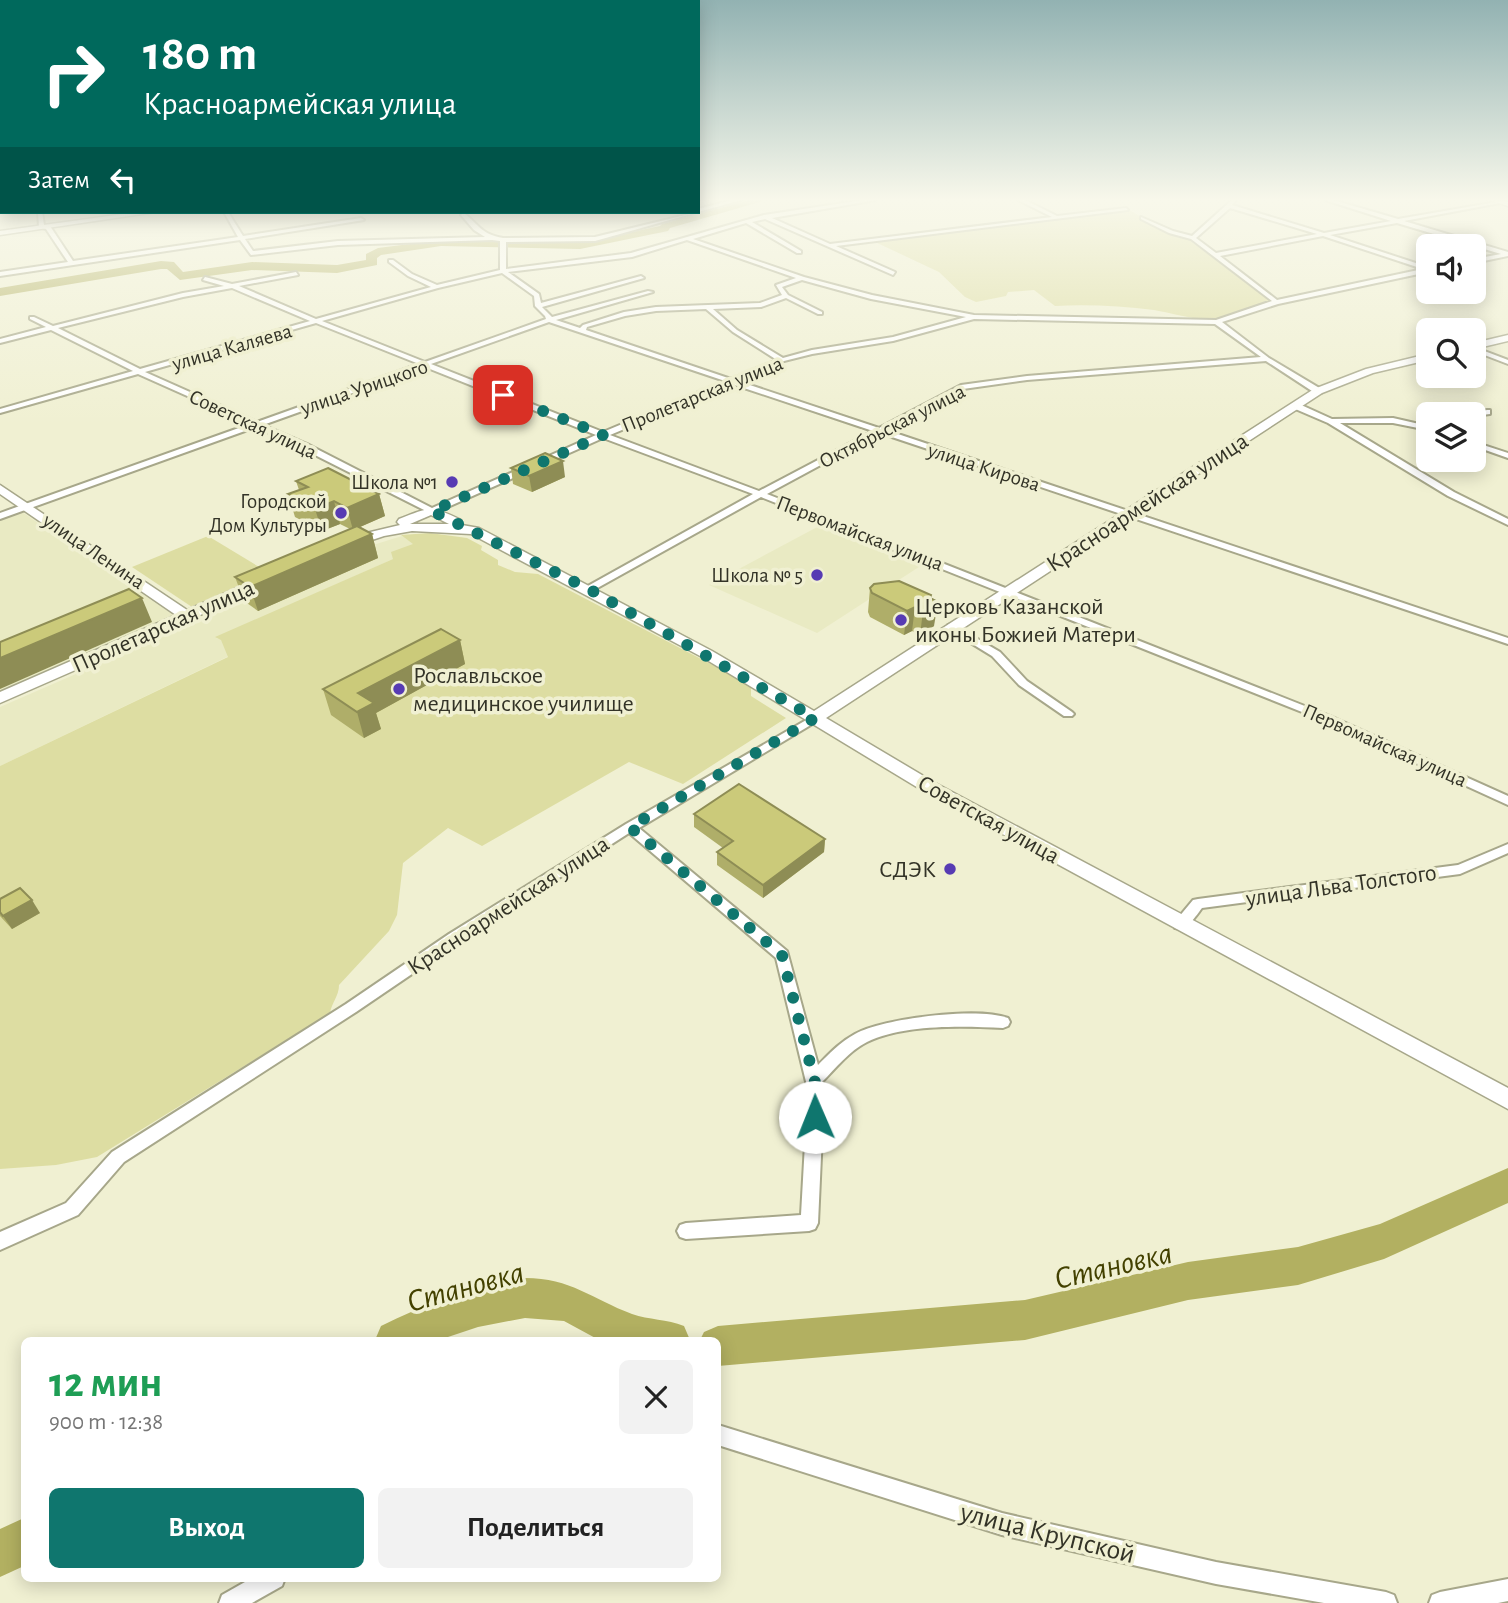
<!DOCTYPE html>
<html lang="ru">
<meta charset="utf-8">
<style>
body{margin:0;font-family:"Alegreya Sans",sans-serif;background:#f2f2f2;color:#222;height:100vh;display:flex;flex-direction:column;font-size:26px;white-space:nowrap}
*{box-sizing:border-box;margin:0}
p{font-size:23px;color:#767676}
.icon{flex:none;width:38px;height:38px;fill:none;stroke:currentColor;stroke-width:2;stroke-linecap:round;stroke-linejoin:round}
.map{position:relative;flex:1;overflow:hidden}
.panel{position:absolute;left:21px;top:1337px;width:700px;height:245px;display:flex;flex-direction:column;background:#fff;border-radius:10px;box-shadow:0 4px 18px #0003}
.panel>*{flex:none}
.top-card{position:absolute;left:0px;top:0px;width:700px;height:214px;box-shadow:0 4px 18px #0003;background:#00695c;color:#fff;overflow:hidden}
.fabs{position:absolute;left:1416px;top:234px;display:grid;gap:14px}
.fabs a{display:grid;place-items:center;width:70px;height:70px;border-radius:10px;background:#fff;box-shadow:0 4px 18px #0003;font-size:35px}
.pin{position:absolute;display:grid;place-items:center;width:60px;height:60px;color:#fff;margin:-30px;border-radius:14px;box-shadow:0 4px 10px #0006}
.me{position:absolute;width:77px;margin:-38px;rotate:359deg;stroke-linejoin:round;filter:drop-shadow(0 0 5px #0008)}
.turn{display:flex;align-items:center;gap:24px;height:147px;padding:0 28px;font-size:32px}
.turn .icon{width:91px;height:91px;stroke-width:2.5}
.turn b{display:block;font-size:49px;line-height:60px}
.then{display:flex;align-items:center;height:66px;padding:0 28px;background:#0003;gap:14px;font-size:26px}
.round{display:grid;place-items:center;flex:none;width:74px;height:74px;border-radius:10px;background:#f2f2f2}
.summary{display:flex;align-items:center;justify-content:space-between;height:119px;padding:0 28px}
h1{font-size:42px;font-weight:600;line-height:52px;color:#1e9e55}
.cta{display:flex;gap:14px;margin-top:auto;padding:14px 28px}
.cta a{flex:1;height:80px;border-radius:10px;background:#0f766e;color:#fff;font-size:28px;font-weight:600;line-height:80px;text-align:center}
.cta a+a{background:#f2f2f2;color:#222}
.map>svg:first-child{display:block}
.built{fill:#e9eac3}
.green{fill:#dddda2}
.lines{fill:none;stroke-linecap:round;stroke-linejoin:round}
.river{fill:#b2b061;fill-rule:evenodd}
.street-casing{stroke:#a7a78a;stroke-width:4}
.secondary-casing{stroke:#a7a78a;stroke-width:3}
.street{fill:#fff;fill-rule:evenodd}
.secondary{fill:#fff;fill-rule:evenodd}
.wall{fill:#afae69}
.shaded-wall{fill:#8e8d55}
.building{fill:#cbca7a;stroke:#8e8d55;stroke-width:2}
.route{stroke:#0f766e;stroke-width:12;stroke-dasharray:0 21.6}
.poi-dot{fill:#573bb3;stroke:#f0f0d2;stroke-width:2.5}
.labels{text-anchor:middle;stroke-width:7;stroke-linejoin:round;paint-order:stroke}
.far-street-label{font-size:21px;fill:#333327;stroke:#f0f0d2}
.far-poi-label{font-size:21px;fill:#333327;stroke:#f0f0d2;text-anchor:end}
.street-label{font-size:24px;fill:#333327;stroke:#f0f0d2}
.poi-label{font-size:24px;fill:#333327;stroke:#f0f0d2;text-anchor:start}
.near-street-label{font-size:28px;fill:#333327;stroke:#f0f0d2}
.near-water-label{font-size:32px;font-style:italic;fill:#434100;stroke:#f0f0d2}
</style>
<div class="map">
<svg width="1508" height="1603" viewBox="0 0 1508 1603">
<rect width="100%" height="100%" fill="#f0f0d2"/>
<!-- built -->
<g class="built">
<path d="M22,512L173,615L0,692V520Z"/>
<path d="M821,525L922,565L817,633L709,585Z"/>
<path d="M402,536L414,544L393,559L216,638L221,639L229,656L0,766V707L373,545Z"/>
</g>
<!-- green -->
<g class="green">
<path d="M1131,211L1169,233L1188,239L1270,301C1253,307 1235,317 1218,319C1201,322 1172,313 1154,310C1122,306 1086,304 1055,306L1034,290L1008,292L1006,296L976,302L965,297L939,272L873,241Z"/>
<path d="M430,533L467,538L482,546L481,550L498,560V565L515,572L538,574L751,685V696L786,718L683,784L629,762L482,846L448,828L403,863L397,915L389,931L339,985C339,996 332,1002 330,1013L97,1157L56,1165L0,1169V766L228,657L221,640L215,637L393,559L391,552L413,544L401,535Z"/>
<path d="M208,536L269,573L192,607L132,567Z"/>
</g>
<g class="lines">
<!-- river -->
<g class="river">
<path d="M749,200H767L670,228L668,231L580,249L441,246L381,255L377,258V265L337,273L252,270L180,280L167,269H161L0,296V288L161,261L174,262L183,272L252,262L337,265L366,260V254L378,248L441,240L580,243L660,226L662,224Z"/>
<path d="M1508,1168V1203L1384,1259L1298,1285L1188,1300L1025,1340L718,1366V1340H700L704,1332L718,1326L1025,1300L1188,1262L1298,1247L1380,1224Z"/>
<path d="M525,1278C571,1278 592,1299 632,1314C649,1320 667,1319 684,1326L690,1340H599L564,1321L525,1318L478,1327L439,1340H375L381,1326C427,1303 474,1285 525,1278Z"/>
<path d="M24,1518V1566L0,1577V1529Z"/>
</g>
<!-- street casing -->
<g class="street-casing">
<g id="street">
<path d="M732,200H741L595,241L506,242V269L631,253L764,215L863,200H876L772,218L830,244L1052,217L1018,200H1025L1057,216L1126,208L1128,210L836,246L895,272L893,275L765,219L752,222L801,251V253H797L746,223L693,239L804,277L872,295L974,315L1216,320L1272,301L1191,239L1169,233L1141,219V217L1173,231L1192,236L1232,200H1236L1232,205L1324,233L1391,221L1325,200H1333L1398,219L1502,201L1500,203L1404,221L1508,252V256L1474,263V259L1501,254L1397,223L1330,235L1428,267V272L1278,304L1222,322L1269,358L1321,389V393H1315L1266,361L1027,380L963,389L886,430L1508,638V644L880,433L767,494L1330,716L1508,796V805L1322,720L761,497L592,591H586V587L753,494L603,438L432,514L301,448L256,427L0,519V513L250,424L138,374L0,413V409L133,371L51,330L0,343V339L46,327L30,319V317H34L53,326L183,293L224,286L203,280L205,277L232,284L296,272L298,275L239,286L316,319L431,287L408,276L389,262V260H393L412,274L437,285L500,270V241L492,240L338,245L251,255L240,240L0,276V272L68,262L46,229L39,227L38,212H42L44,225L50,226L73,261L238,237L224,212H228L243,236L361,218L364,220L245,239L253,251L338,241L485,237L474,230L461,215L464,213C480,226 481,234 503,238L595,237L698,212V209ZM1230,208L1317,234L1216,253L1196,238ZM1323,236L1423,269L1277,300L1220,256ZM687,240L796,278L776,285L782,295L760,303L656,307L624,312L583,325L580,328L556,320L653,292L648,291L552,317L542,307L644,278L641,276L541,303L539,294L508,272L632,257ZM502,273L534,296L535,306L545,316L546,319L425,362L322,321L438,288ZM802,280L871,299L966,317L893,337L812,350L783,358L737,330L713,309L761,307L786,298L818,314H822V312L788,295L782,287ZM232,288L310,321L140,369L58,328L183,297ZM706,309L733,332L777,360L731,379L586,330L587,327L625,316L656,311ZM974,319L1215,324L1261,357L1027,376L961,385L879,428L738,381L784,361L812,354L893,341ZM549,322L725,381L603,432L431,364ZM316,323L419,364L257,422L145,372ZM425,367L596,435L432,508L307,444L263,425ZM732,384L873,431L759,491L610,435Z"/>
<path d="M1474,347L1508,360V364L1474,351Z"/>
<path d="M1293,404H1299L1332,419L1393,418L1428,426V430L1393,423H1340L1454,492L1508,519V525L1448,496L1328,423L1293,408Z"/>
<path d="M1487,410H1490V414L1474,416V415H1465Z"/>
<path d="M1474,442L1508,453V458L1474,446Z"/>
<path d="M952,624L1000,652L1027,681L1072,712L1074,714L1072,716H1064L1019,685L992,656L948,629V625Z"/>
<path d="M815,715L821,718L819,720L639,828L787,951L818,1065C829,1054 840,1042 855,1034C884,1018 977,1007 1008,1018L1010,1022L1008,1026L1003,1028C963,1026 904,1024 867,1042C849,1051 836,1068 822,1082L824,1090L818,1223L815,1229L809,1231L686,1239L680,1237L677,1231L680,1225L686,1223L801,1215L808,1090L776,958L629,833L459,942L356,1012L124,1162L78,1215L0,1250V1232L66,1203L112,1152L346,1004L449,934L626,824Z"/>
<path d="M1508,844V853L1460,874L1202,908C1195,917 1187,931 1175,928L1173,924L1193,900L1198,899L1458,865Z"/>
<path d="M718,1425L1002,1513L1216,1562L1386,1592L1394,1595L1397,1603H1324L1216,1584L1002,1535L718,1445Z"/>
<path d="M252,1578H285L282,1586L252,1603H219L222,1595Z"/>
<path d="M1508,1579V1601L1498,1603H1429L1432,1595L1440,1592Z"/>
</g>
</g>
<!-- secondary casing -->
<g class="secondary-casing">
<g id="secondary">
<path d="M1492,200L1508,202V206L1493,201Z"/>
<path d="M138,212H156L0,235V231Z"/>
<path d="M1508,335V341L1474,349V343Z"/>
<path d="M1428,354V360L1373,373L1322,393L826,718L937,784L1508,1088V1109L925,792L702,657L471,534L412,531L384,536L351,547L345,543L362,534L400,525L397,522L399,519C431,507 429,505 461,520L462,525L479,528L712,651L814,711L1314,389L1366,369ZM431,515L449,524H410Z"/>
<path d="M0,485L187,610L257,579L262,578L269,582L192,619L0,703V692L176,615L0,494Z"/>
</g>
</g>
<!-- street -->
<use href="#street" class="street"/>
<!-- secondary -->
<use href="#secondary" class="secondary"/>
</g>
<!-- wall -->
<g class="wall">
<path d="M511,468L565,477L532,492L513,484Z"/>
<path d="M296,481L379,494L385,516L360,527L372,534L378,558L258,611L244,601L235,577L350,529L340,524L322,531L295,517L288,494L299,490Z"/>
<path d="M870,588L930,598L934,626L920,635L912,631L904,635L870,617L868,612Z"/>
<path d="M460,640L465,664L376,713L381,729L364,738L331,715L323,689Z"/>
<path d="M694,814L825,839L824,852L763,898L717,865V852L723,848L694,827Z"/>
<path d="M0,899L40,913L12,929L0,916Z"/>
</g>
<!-- shaded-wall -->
<g class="shaded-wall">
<path d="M563,461L565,477L532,492L529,476Z"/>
<path d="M379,494L385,516L353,530L347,508Z"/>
<path d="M334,501L340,524L322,531L315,509Z"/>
<path d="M372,534L378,558L258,611L250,587Z"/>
<path d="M142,598L152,622L0,689V658Z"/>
<path d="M938,602L934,626L920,635L923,611Z"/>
<path d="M915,607L912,631L904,635L907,611Z"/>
<path d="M460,640L465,664L376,713L381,729L364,738L357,712L358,693Z"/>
<path d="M825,839L824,852L763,898V885Z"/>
<path d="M32,900L40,913L12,929L3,916Z"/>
</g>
<!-- building -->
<g class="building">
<path d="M545,453L563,461L529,476L511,468Z"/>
<path d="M328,468L379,494L347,508L334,501L315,509L288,494L308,487L296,481Z"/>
<path d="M357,526L372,534L250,587L235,577Z"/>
<path d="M899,581L931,595L930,598L938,602L923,611L915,607L907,611L872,593L870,588L874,584Z"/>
<path d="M129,589L142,598L0,658V642Z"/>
<path d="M441,629L460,640L358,693L374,703L357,712L323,689Z"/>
<path d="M739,784L825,839L763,885L717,852L733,841L694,814Z"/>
<path d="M20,888L32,900L3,916L0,912V899Z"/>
</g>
<!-- sky -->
<linearGradient id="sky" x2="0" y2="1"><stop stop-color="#92b2b2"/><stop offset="0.47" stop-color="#f8f8eb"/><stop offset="1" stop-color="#f8f8eb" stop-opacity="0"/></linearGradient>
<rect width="1508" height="425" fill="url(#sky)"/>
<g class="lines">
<!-- route -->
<path class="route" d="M503,395L603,435L432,511L589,589L815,718L630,827L782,955L817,1090L815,1117"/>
</g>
<!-- markers -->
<g class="poi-dot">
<circle cx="452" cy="482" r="7"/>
<circle cx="341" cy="513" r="7"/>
<circle cx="817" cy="575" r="7"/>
<circle cx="901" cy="620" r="7"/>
<circle cx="399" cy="689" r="7"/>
<circle cx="950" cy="869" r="7"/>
</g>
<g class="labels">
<!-- far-street labels -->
<g class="far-street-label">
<text transform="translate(232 347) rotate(-16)" y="7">улица Каляева</text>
<text transform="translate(364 387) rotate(-19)" y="7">улица Урицкого</text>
<text transform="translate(702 394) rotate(-22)" y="7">Пролетарская улица</text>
<text transform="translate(253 424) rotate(25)" y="7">Советская улица</text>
<text transform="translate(892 426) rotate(-27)" y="7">Октябрьская улица</text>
<text transform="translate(984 467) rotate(18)" y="7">улица Кирова</text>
<text transform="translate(860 533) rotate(21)" y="7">Первомайская улица</text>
<text transform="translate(94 551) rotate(34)" y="7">улица Ленина</text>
<text transform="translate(1385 745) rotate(24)" y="7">Первомайская улица</text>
</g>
<!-- far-poi labels -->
<g class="far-poi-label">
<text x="438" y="489">Школа №1</text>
<text x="327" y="508">Городской<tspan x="327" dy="24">Дом Культуры</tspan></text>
<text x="803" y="582">Школа № 5</text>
</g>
<!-- street labels -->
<g class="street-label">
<text transform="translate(1147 502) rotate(-33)" y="8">Красноармейская улица</text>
<text transform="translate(163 626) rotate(-24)" y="8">Пролетарская улица</text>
<text transform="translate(989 819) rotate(29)" y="8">Советская улица</text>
<text transform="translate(1341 885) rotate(-8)" y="8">улица Льва Толстого</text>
<text transform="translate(508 905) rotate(-33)" y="8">Красноармейская улица</text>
</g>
<!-- poi labels -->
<g class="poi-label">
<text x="915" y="614">Церковь Казанской<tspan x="915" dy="28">иконы Божией Матери</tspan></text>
<text x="413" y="683">Рославльское<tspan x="413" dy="28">медицинское училище</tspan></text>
<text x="936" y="877" text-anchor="end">СДЭК</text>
</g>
<!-- near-street labels -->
<g class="near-street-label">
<text transform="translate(1048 1532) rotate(14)" y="10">улица Крупской</text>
</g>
<!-- near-water labels -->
<g class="near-water-label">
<text transform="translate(1113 1265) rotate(-13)" y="11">Становка</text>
<text transform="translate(465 1286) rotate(-15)" y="11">Становка</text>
</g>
</g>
</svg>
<div class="fabs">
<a><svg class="icon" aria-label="sound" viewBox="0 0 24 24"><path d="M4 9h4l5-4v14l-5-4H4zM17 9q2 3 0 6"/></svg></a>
<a><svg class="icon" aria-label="search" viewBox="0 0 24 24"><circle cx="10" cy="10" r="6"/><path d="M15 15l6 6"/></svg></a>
<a><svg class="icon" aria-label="layers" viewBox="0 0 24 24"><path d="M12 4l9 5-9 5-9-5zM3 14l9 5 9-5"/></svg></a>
</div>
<div class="pin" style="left:503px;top:395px;background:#d93025"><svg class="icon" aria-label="arrive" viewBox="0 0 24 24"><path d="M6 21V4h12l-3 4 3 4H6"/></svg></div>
<svg class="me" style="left:815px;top:1117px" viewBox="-20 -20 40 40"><circle r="19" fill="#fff"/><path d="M0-13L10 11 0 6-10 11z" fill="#0f766e"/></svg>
<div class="top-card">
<div class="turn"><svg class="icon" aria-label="right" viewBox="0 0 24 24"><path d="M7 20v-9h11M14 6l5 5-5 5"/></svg><div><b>180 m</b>Красноармейская улица</div></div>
<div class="then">Затем<svg class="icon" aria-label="left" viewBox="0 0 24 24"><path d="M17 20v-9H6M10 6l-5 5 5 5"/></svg></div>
</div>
<section class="panel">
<div class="summary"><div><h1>12 мин</h1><p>900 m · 12:38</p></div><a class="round"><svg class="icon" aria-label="close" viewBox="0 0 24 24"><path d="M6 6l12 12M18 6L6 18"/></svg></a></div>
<div class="cta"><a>Выход</a><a>Поделиться</a></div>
</section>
</div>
